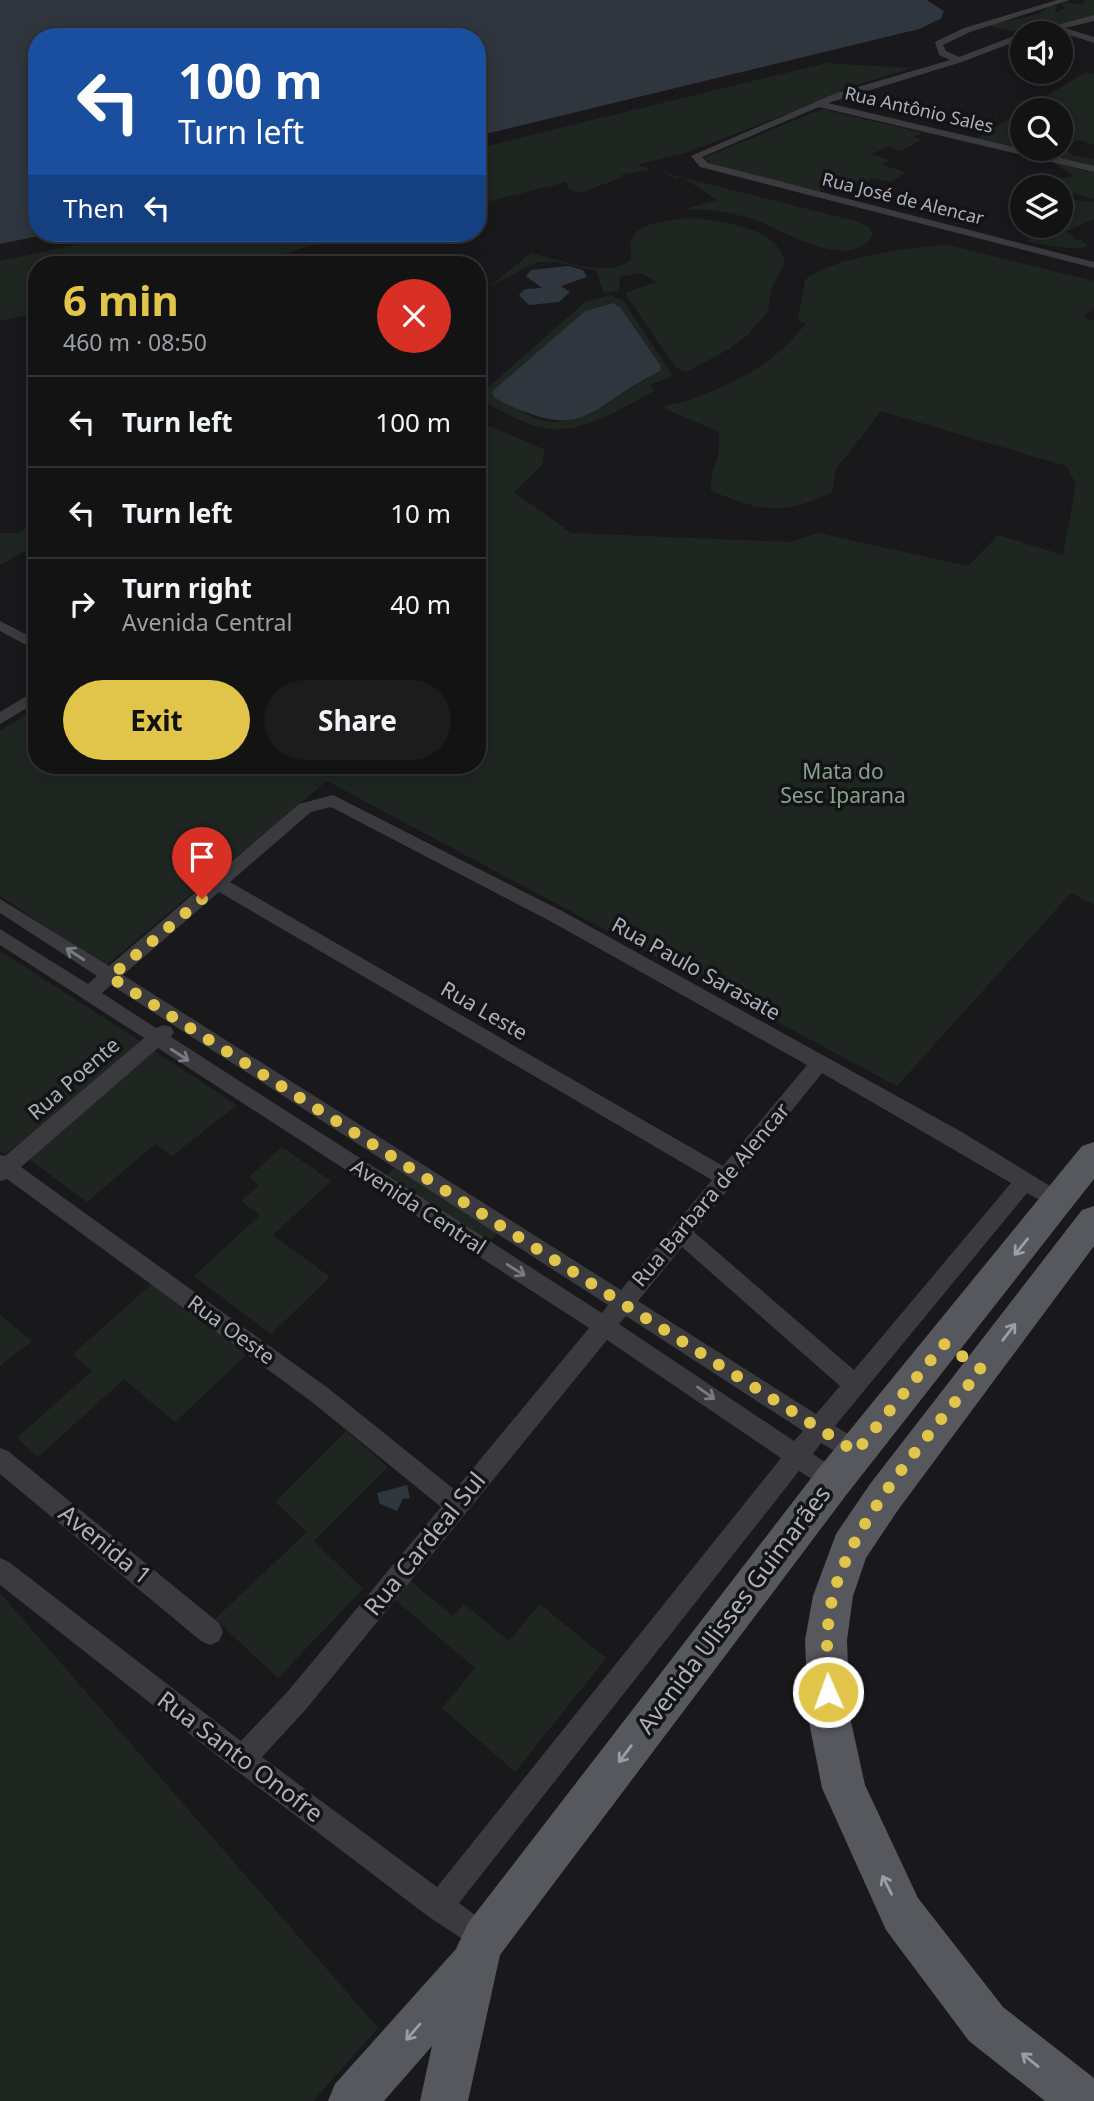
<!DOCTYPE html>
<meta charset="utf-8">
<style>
body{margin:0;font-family:"Noto Sans",sans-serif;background:#1c1c1d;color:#f1f3f6;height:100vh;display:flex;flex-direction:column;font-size:26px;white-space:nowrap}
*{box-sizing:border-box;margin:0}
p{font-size:23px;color:#9d9ea0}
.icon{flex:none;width:38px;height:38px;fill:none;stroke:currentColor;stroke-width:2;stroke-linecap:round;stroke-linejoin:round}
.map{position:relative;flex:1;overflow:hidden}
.drawer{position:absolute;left:28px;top:256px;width:458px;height:518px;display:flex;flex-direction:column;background:#131314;border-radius:28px;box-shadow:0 4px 18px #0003,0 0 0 2px #323234}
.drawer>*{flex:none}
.top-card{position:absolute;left:28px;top:28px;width:458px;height:214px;border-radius:28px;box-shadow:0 4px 18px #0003,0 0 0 2px #323234;background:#1a4fa0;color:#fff;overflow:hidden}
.controls{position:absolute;left:1010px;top:21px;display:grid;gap:14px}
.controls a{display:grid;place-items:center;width:63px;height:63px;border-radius:50%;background:#131314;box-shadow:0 4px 18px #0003,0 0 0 2px #323234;font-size:35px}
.pin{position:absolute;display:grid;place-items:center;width:60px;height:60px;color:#fff;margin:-72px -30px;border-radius:50% 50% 50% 0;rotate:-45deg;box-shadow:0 0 7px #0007}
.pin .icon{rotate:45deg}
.me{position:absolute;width:77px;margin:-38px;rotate:358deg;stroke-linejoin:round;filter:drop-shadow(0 0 5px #0008)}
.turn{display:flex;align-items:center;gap:24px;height:147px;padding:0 35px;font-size:32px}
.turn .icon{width:91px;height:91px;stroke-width:2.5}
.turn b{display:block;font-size:49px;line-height:60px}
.then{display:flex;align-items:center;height:66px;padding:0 35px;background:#0003;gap:14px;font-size:26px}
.round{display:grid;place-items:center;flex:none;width:74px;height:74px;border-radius:37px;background:#1c1c1d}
.head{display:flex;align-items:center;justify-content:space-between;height:119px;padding:0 35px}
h1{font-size:42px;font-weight:700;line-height:52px;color:#e1c54b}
.button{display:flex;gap:14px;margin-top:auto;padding:14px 35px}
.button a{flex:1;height:80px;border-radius:42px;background:#e1c54b;color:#111;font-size:28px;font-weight:700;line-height:80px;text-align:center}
.button a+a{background:#1c1c1d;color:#f1f3f6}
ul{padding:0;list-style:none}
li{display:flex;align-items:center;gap:21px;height:91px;padding:0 35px;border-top:2px solid #323234}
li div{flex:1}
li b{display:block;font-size:26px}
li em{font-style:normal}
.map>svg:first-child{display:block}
.green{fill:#1f2621;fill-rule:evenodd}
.water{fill:#30363e}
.pier{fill:#19191b}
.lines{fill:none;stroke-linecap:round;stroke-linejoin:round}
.street{fill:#3a3a3f;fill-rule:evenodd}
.primary{fill:#57575e;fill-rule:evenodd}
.oneway{stroke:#797a82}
.oneway2{stroke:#9c9da7}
.route{stroke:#e1c54b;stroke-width:12;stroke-dasharray:0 21.6}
.labels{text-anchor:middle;stroke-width:7;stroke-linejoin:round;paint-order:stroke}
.far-street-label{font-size:18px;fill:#adafb9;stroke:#141416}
.park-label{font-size:21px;fill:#86a28c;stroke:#141416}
.street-label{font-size:21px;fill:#adafb9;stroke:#141416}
.near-street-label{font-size:24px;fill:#adafb9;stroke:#141416}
</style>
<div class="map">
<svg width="1094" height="2101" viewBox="0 0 1094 2101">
<rect width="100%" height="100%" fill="#19191b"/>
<!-- green -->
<g class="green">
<path d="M1085,0H1094V20C1055,30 1025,39 988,25L1035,15L1053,5L1056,6L1055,13L1065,8L1061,3L1084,4Z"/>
<path d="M827,63L912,68L841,90V93L688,152L637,165L651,169L621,175L623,177L580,193L569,189L566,182L478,204V148Z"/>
<path d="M1086,72L1094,74V145L1078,140L1067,147L1061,146L1060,110H1023Z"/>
<path d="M822,109L923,133L914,137L921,140L901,151L888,146L872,154L889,160L882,165L906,172L891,182L871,178L867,182L835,181L818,192L716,167L703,158Z"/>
<path d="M1022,111V149H1050L1038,157L976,139Z"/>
<path d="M1067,149L1073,156L1094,159V169H1076L1094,172V199L1070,193L1054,182L1056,178L1074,177L1054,163L1055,158Z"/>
<path d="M665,173L855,221L869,227L873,234C850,276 778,226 749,218C728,212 707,209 685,209L717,200L682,177L675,179Z"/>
<path d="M1070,200L1094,202V219L1066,232L1075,237L1071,239L1081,240L1088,246C1073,251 1042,245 1026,241L1045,229L1043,226H1060L1061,205Z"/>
<path d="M694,218C722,222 779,227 785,263L772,287L768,311L748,335L729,349L686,372L675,367L625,293L656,282L641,273L620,277L619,291L604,293L596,271L558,262H537L489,287L531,253C555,259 612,280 631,259C632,253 630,247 631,242C634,221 678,219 694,218Z"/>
<path d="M131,233H362L302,248L257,264H37V313L0,321V261Z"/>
<path d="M948,245L1094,281V307L1084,317L1094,321V905L1071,893L897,1086L327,781L105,966L0,896V731L37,707V765H478V421L545,450L542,465L514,492L571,533L791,542L818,533L968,566L998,535L1063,555L1076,484L1066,466L881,411L836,469L832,492C781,517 762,511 711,491C709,469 722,459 719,432L663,408C674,402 681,404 693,399C739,381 776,363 806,323L798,321L805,280C829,258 915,246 948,245Z"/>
<path d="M610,295L623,300L673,376L650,385L656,390C624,406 587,433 549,429C525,426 501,410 479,400L478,396L585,302ZM613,303L620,307L661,366L660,371C627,388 580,431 541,420C523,414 508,403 492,393L585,311Z"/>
<path d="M37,523V544L0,565V533H18Z"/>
<path d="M0,951L140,1041L79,1097L5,1154L0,1150Z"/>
<path d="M154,1051L237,1105L172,1156L155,1144L87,1202L29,1159Z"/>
<path d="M282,1147L331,1181L273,1235L330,1277L271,1334L194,1276L260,1215L241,1201L259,1185L249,1177Z"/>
<path d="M397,1165L500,1230L484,1247L381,1181Z"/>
<path d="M154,1282L246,1355L175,1422L124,1379L38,1457L17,1438L92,1371L73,1354Z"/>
<path d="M0,1315L32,1341L0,1366Z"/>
<path d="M346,1431L388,1467L314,1541L363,1589L278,1678L215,1619L307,1532L275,1502Z"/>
<path d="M409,1580L453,1616L464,1604L509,1641L540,1604L606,1658L515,1772L442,1708L475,1668L393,1598Z"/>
<path d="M0,1593L378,2028L313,2101H0Z"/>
</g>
<!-- water -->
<g class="water">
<path d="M0,0H927L944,11L942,18L920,29L478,136V37H37V233H53L0,244Z"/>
<path d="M568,266L583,270L587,277L561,286L570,292L559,302L529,305L519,295L525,289L542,288L526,276L531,270Z"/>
<path d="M613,303L620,307L661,366L660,371C585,409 585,445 495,398L492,393L494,390L585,311Z"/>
<path d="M407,1485L410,1498L403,1499L397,1511L380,1504L377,1493Z"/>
</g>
<!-- pier -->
<path class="pier" d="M927,0H934L948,11L944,21L921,32L478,140V136L920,29L941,19L944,11Z"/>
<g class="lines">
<!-- street -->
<g class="street">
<path d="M1057,0H1070L970,32L943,45L946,51L959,57L1022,33V39L962,62L828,103L1094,166V172L819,107L702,157L708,163L1094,262V268L700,167L691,156L834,94L950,60L939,55L935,42L964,28Z"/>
<path d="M1094,15V21L1065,28L1094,37V43L1054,30L1029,33Z"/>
<path d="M0,621L37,640V651L0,631Z"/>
<path d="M37,690V702L0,724V712Z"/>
<path d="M333,795L562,911L960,1131L1065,1195L1068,1201L1065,1207L1058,1210L1027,1193L835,1426L864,1444L868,1452L864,1460L856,1463L821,1443L813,1454L841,1473L845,1481L841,1489L833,1492L799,1471L459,1903L494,1929L498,1939L494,1949L484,1953L429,1917L233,1768L0,1585V1558L9,1562L241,1741L289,1690L441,1507L312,1402L7,1179L0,1181V1155L5,1156L144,1038L0,945V929L88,984L97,976L0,913V899L109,966L299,804ZM331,807L550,921L807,1065L723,1166L230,882L311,812ZM219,892L712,1180L621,1290L123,975ZM111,985L608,1305L602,1313L171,1037L174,1032L171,1027L164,1025L156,1028L102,993ZM158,1048L589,1328L455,1490L328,1388L21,1167ZM822,1073L1011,1183L854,1370L694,1232ZM682,1247L840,1386L816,1414L638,1301ZM626,1316L803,1431L794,1441L619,1324ZM607,1340L781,1458L437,1887L262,1757L307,1708Z"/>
<path d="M0,1448L8,1451L219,1623L223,1632L219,1641L210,1645L201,1641L0,1474Z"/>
</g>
<!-- primary -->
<g class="primary">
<path d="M1094,1142V1179L847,1494L500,1955L468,2101H420L432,2046L384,2101H328L335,2084L456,1949L468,1923L819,1468L1082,1146Z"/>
<path d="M1094,1206V1246L898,1510L866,1558L853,1596L847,1640L850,1717L865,1785L918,1898L1003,2007L1094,2078V2101H1045L969,2041L886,1930L822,1788L808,1717L805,1640L813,1596L836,1534L870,1484L1082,1210Z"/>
</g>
</g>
<!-- one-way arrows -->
<defs><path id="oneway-shaft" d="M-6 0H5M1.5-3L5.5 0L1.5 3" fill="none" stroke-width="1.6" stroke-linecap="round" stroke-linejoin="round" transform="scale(1.75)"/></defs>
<g class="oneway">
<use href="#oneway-shaft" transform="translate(75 954) rotate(-147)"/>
<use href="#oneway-shaft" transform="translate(180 1055) rotate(33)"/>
<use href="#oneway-shaft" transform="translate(516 1270) rotate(32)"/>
<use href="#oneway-shaft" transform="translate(706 1393) rotate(35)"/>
</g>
<g class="oneway2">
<use href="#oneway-shaft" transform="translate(1021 1247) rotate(129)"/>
<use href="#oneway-shaft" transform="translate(1009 1332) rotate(-53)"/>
<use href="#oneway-shaft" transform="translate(625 1754) rotate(127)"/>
<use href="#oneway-shaft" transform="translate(887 1885) rotate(-117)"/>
<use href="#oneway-shaft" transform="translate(413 2032) rotate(131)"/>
<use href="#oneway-shaft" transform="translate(1030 2060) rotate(-141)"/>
</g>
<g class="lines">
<!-- route -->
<path class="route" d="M202,899L110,977L856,1452L944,1344L981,1369C932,1433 853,1518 833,1596C825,1627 827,1660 828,1692"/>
</g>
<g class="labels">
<!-- far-street labels -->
<g class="far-street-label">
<text transform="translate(919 110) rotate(13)" y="6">Rua Antônio Sales</text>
<text transform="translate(903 199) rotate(14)" y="6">Rua José de Alencar</text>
</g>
<!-- park labels -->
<g class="park-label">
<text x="843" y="779">Mata do<tspan x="843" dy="24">Sesc Iparana</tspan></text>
</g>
<!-- street labels -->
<g class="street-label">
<text transform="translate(696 969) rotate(29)" y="7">Rua Paulo Sarasate</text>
<text transform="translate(484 1011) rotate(30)" y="7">Rua Leste</text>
<text transform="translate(74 1079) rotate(-41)" y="7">Rua Poente</text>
<text transform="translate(711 1195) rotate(-50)" y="7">Rua Barbara de Alencar</text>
<text transform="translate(418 1207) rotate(33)" y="7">Avenida Central</text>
<text transform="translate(231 1330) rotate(36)" y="7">Rua Oeste</text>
</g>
<!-- near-street labels -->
<g class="near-street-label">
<text transform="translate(425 1544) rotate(-51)" y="8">Rua Cardeal Sul</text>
<text transform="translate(105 1545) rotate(39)" y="8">Avenida 1</text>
<text transform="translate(734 1610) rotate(-53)" y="8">Avenida Ulisses Guimarães</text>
<text transform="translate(240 1757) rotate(37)" y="8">Rua Santo Onofre</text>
</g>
</g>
</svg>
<div class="controls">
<a><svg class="icon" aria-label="sound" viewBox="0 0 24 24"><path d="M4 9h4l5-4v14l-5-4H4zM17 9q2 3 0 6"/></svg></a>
<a><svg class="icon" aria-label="search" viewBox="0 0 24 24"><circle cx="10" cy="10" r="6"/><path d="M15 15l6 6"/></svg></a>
<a><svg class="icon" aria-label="layers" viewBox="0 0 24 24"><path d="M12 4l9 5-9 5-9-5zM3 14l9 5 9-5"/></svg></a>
</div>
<div class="pin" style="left:202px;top:899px;background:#d93025"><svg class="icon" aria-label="arrive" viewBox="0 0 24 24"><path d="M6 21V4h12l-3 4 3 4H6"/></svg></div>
<svg class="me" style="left:828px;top:1692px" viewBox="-20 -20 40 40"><circle r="17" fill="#e1c54b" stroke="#fff" stroke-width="3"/><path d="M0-11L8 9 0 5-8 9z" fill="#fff"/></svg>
<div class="top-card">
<div class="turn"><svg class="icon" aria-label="left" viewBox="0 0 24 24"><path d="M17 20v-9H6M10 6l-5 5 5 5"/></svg><div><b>100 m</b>Turn left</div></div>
<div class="then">Then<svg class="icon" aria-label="left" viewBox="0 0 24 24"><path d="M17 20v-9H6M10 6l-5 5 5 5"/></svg></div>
</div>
<section class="drawer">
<div class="head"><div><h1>6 min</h1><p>460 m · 08:50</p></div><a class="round" style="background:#d93025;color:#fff"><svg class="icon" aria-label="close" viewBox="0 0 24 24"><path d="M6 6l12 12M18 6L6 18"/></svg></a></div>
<ul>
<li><svg class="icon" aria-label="left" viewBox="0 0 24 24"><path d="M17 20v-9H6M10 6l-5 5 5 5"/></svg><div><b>Turn left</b></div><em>100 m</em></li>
<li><svg class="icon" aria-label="left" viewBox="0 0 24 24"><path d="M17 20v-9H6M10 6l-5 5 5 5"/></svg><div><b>Turn left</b></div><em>10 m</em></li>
<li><svg class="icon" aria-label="right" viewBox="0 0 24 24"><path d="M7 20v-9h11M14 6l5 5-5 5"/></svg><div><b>Turn right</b><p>Avenida Central</p></div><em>40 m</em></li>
</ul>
<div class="button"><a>Exit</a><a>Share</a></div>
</section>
</div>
